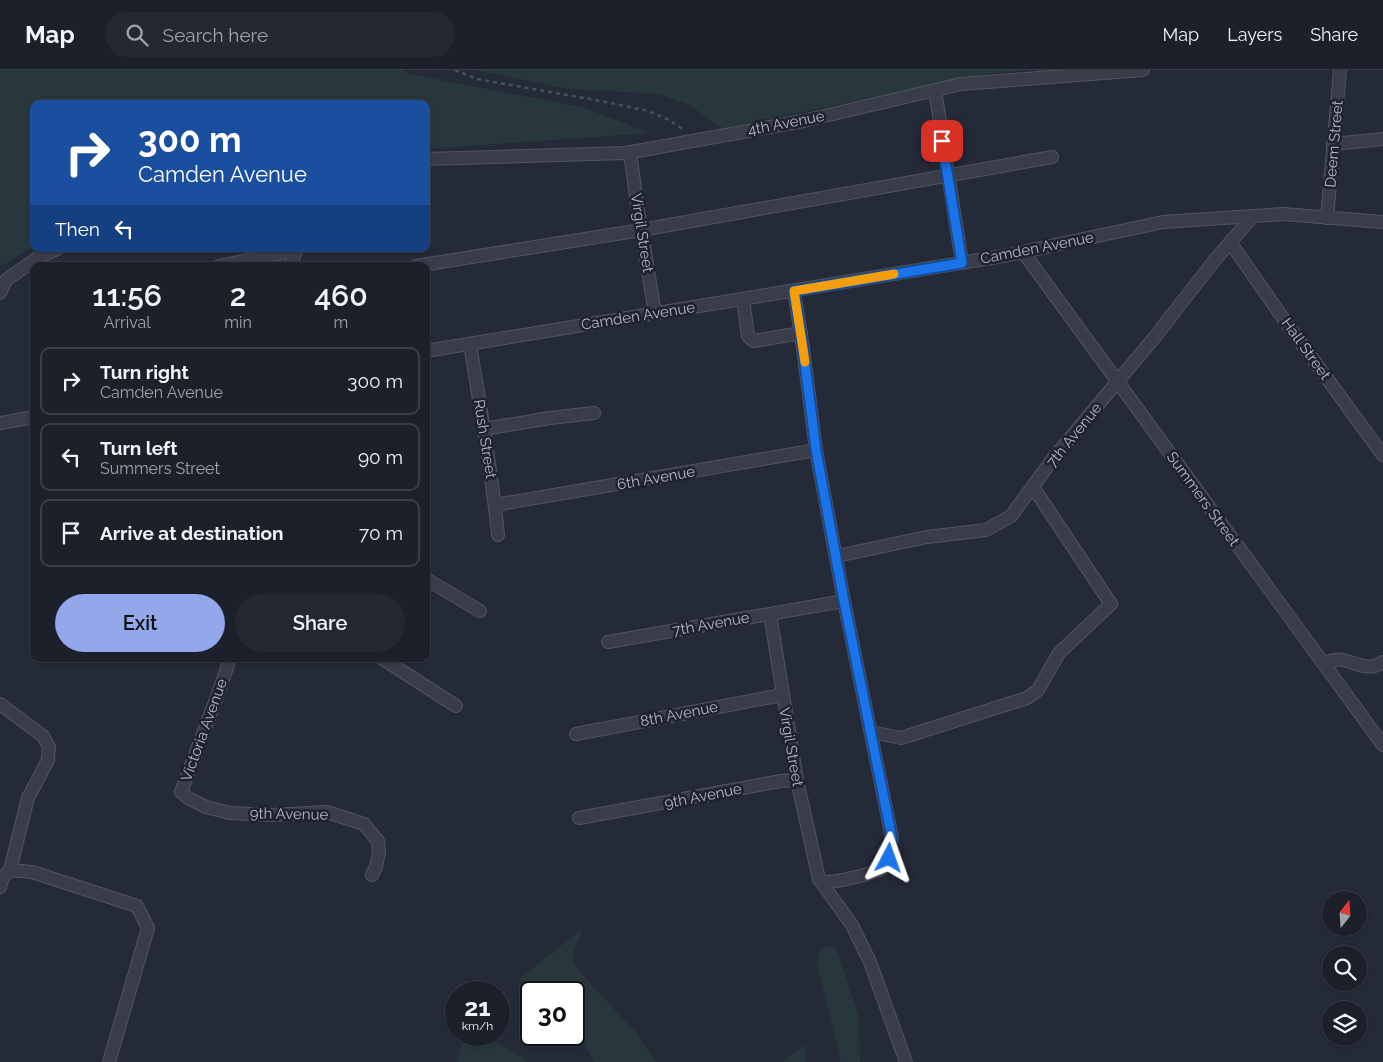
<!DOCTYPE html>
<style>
body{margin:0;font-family:Raleway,sans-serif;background:#252833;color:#f1f3f6;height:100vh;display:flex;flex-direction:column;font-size:19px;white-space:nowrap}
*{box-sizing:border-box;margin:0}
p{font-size:16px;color:#a0a3a9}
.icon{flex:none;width:28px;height:28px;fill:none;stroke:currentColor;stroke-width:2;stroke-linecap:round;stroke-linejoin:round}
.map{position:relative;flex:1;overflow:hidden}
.sheet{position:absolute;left:30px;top:192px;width:400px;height:400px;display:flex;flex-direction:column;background:#1c202b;border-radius:10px;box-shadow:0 1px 4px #0004,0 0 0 1px #3a3e47}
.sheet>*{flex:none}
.top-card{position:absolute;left:30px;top:30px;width:400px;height:152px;border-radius:10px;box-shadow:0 1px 4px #0004,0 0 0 1px #3a3e47;background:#1a4fa0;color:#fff;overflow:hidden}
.needle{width:32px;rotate:17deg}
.controls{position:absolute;left:1322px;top:821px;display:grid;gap:10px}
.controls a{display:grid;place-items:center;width:45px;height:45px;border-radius:50%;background:#1c202b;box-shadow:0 1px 4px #0004,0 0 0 1px #3a3e47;font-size:25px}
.speed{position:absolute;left:445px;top:911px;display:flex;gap:10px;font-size:25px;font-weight:700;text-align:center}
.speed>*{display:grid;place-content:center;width:65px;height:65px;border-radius:50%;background:#1c202b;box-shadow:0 1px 4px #0004,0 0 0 1px #3a3e47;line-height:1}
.speed small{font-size:12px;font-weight:400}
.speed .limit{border:2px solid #111;border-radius:8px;background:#fff;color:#111}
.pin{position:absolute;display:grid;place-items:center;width:42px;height:42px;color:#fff;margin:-21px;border-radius:10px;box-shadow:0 2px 8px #0006}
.me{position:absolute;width:55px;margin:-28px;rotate:4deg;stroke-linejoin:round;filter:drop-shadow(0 0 4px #0008)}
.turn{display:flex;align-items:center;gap:18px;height:105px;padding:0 25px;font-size:22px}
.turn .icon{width:65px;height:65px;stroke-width:2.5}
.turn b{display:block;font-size:35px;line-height:42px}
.then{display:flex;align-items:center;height:48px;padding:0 25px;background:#0003;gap:10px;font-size:19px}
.eta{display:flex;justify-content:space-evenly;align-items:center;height:85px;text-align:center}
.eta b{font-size:30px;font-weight:600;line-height:35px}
.action{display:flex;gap:10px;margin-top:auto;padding:10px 25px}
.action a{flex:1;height:58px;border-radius:30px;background:#93a7eb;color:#111;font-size:20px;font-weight:600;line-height:58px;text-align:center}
.action a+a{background:#252833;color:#f1f3f6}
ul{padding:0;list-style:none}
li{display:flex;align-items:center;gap:15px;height:68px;margin:0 10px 8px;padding:0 15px;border:2px solid #3a3e47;border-radius:10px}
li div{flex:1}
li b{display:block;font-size:19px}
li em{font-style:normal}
header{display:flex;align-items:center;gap:30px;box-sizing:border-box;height:70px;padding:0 25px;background:#1c202b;border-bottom:1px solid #3a3e47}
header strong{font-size:24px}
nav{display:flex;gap:28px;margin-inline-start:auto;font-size:18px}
.search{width:350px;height:45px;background:#252833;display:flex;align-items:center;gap:12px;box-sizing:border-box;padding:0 18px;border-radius:28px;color:#a0a3a9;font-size:19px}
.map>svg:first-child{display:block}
.green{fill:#28373b}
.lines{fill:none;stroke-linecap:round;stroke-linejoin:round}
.minor-casing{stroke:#515561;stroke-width:14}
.path{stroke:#455257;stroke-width:2.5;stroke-dasharray:4 4;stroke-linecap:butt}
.minor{stroke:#393d49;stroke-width:12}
.route-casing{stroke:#114b97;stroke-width:12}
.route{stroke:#1a73e8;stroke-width:9}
.slow{stroke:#f59e0b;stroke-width:9}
.labels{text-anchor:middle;stroke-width:5;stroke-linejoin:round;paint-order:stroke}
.street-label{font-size:15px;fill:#b4b8c5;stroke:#1e222e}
</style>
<header>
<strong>Map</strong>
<div class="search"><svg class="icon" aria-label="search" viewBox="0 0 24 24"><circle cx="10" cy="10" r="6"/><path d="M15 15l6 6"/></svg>Search here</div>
<nav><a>Map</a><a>Layers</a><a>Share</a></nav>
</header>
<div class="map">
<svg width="1383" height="992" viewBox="0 0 1383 992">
<rect width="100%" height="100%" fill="#252a39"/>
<!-- green -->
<g class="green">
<path d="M0,0H402L409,4L582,37L650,63L426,79V34H34V176L0,197Z"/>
<path d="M475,0H1029L978,5L723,59L688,34L659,24L569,19Z"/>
<path d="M582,859L572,887L578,900L637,964L656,992H594L574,953V922H544L518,910Z"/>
<path d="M835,875L859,948L860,992H841L817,894L821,879Z"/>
<path d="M464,965C486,965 511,978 527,992H457Z"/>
<path d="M806,975L805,992H782Z"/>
</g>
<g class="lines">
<!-- minor casing -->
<g class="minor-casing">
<g id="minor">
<path d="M935,20L962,193"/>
<path d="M1333,74L1383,69"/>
<path d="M630,82L637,134L655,243"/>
<path d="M426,89L626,83L803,51L961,14L1143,0"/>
<path d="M1327,148L1340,0"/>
<path d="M1230,172L1285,251L1383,385"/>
<path d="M1023,182L1383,675"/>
<path d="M219,196L297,180"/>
<path d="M290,196L297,179"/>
<path d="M416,196L641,160L1052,87"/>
<path d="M794,221L803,278L816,380L844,531L892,768C891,776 891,788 887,795C881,803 836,812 826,812C825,812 819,810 819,809"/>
<path d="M0,223L6,210L39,187L57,179"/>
<path d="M743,229L748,266L754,271L801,263"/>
<path d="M470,274C480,338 492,401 498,465"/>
<path d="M426,281L1009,185L1163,152L1283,144L1383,152"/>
<path d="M0,353L34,347"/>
<path d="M484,359L550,348L594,343"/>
<path d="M495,435L816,380"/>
<path d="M837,486L927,467L986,460L1011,446L1055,386L1154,268L1214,191L1253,146"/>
<path d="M426,509L480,541"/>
<path d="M770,544L797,710L819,809L852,855L870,892L906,992"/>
<path d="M608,572L844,531"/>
<path d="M230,589L218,624L181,722L188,728L206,737L230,743L271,745L327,742L364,754L378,771L379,782L376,797L372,805"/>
<path d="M383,589L456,636"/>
<path d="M1323,593C1330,591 1336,588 1343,590C1357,593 1369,602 1383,592"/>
<path d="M0,634L43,666L49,677L48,690L28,728L10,800"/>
<path d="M871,662L901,668L1027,628L1038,620L1059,583L1111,534L1033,417"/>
<path d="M576,664L782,625"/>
<path d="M579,748L781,711L797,710"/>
<path d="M0,817L3,807L10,800L32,802L137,836L148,858L109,992"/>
</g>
</g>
<!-- path -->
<path class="path" d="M455,0L477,9L601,31L648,41L667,49L684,60"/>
<!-- minor -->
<use href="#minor" class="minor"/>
</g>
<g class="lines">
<!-- route casing -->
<g class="route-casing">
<path id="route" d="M889,788L892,768L844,531L816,380L803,278L794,221L962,193L942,71"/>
</g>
<!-- route -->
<use href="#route" class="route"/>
<!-- slow -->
<path class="slow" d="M805,292L794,221L894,204"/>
</g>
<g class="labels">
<!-- street labels -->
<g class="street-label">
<text transform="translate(786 53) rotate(-11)" y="5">4th Avenue</text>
<text transform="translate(1334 74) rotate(-85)" y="5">Deem Street</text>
<text transform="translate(642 163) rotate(81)" y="5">Virgil Street</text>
<text transform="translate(1037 178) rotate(-11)" y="5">Camden Avenue</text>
<text transform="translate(638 246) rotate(-9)" y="5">Camden Avenue</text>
<text transform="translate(1306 279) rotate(54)" y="5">Hall Street</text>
<text transform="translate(1074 365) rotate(-51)" y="5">7th Avenue</text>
<text transform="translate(485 369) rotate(81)" y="5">Rush Street</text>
<text transform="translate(656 408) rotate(-10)" y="5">6th Avenue</text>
<text transform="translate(1203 429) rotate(54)" y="5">Summers Street</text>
<text transform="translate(711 554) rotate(-10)" y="5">7th Avenue</text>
<text transform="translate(679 644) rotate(-11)" y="5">8th Avenue</text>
<text transform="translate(204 660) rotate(-70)" y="5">Victoria Avenue</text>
<text transform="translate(791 677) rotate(80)" y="5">Virgil Street</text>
<text transform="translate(703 726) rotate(-11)" y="5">9th Avenue</text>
<text transform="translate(289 744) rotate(1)" y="5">9th Avenue</text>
</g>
</g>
</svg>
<div class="controls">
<a><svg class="needle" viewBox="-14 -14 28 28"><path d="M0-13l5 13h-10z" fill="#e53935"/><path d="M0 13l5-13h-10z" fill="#a0a3a9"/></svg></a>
<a><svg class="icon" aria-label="search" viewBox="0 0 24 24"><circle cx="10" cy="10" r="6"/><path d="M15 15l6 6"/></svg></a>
<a><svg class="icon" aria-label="layers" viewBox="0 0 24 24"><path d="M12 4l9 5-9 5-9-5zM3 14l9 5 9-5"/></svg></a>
</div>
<div class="speed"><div>21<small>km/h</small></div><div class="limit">30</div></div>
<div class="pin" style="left:942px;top:71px;background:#d93025"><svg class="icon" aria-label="arrive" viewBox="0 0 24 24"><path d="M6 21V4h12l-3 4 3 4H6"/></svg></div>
<svg class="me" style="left:889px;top:788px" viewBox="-20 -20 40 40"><path d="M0-17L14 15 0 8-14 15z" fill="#1a73e8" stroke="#fff" stroke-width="4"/></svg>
<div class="top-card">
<div class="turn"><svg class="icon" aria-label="right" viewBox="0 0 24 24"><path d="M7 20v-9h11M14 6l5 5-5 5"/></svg><div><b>300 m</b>Camden Avenue</div></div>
<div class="then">Then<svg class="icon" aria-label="left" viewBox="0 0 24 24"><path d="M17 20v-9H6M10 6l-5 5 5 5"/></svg></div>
</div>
<section class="sheet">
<div class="eta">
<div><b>11:56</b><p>Arrival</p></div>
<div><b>2</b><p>min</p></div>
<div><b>460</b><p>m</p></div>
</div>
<ul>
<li><svg class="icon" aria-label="right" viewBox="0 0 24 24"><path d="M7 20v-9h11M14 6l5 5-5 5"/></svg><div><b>Turn right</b><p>Camden Avenue</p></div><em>300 m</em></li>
<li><svg class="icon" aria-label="left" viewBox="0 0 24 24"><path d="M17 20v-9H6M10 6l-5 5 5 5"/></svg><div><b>Turn left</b><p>Summers Street</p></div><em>90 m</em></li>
<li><svg class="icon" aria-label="arrive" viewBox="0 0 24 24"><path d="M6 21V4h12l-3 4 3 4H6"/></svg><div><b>Arrive at destination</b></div><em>70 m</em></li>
</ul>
<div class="action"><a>Exit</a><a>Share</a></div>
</section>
</div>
